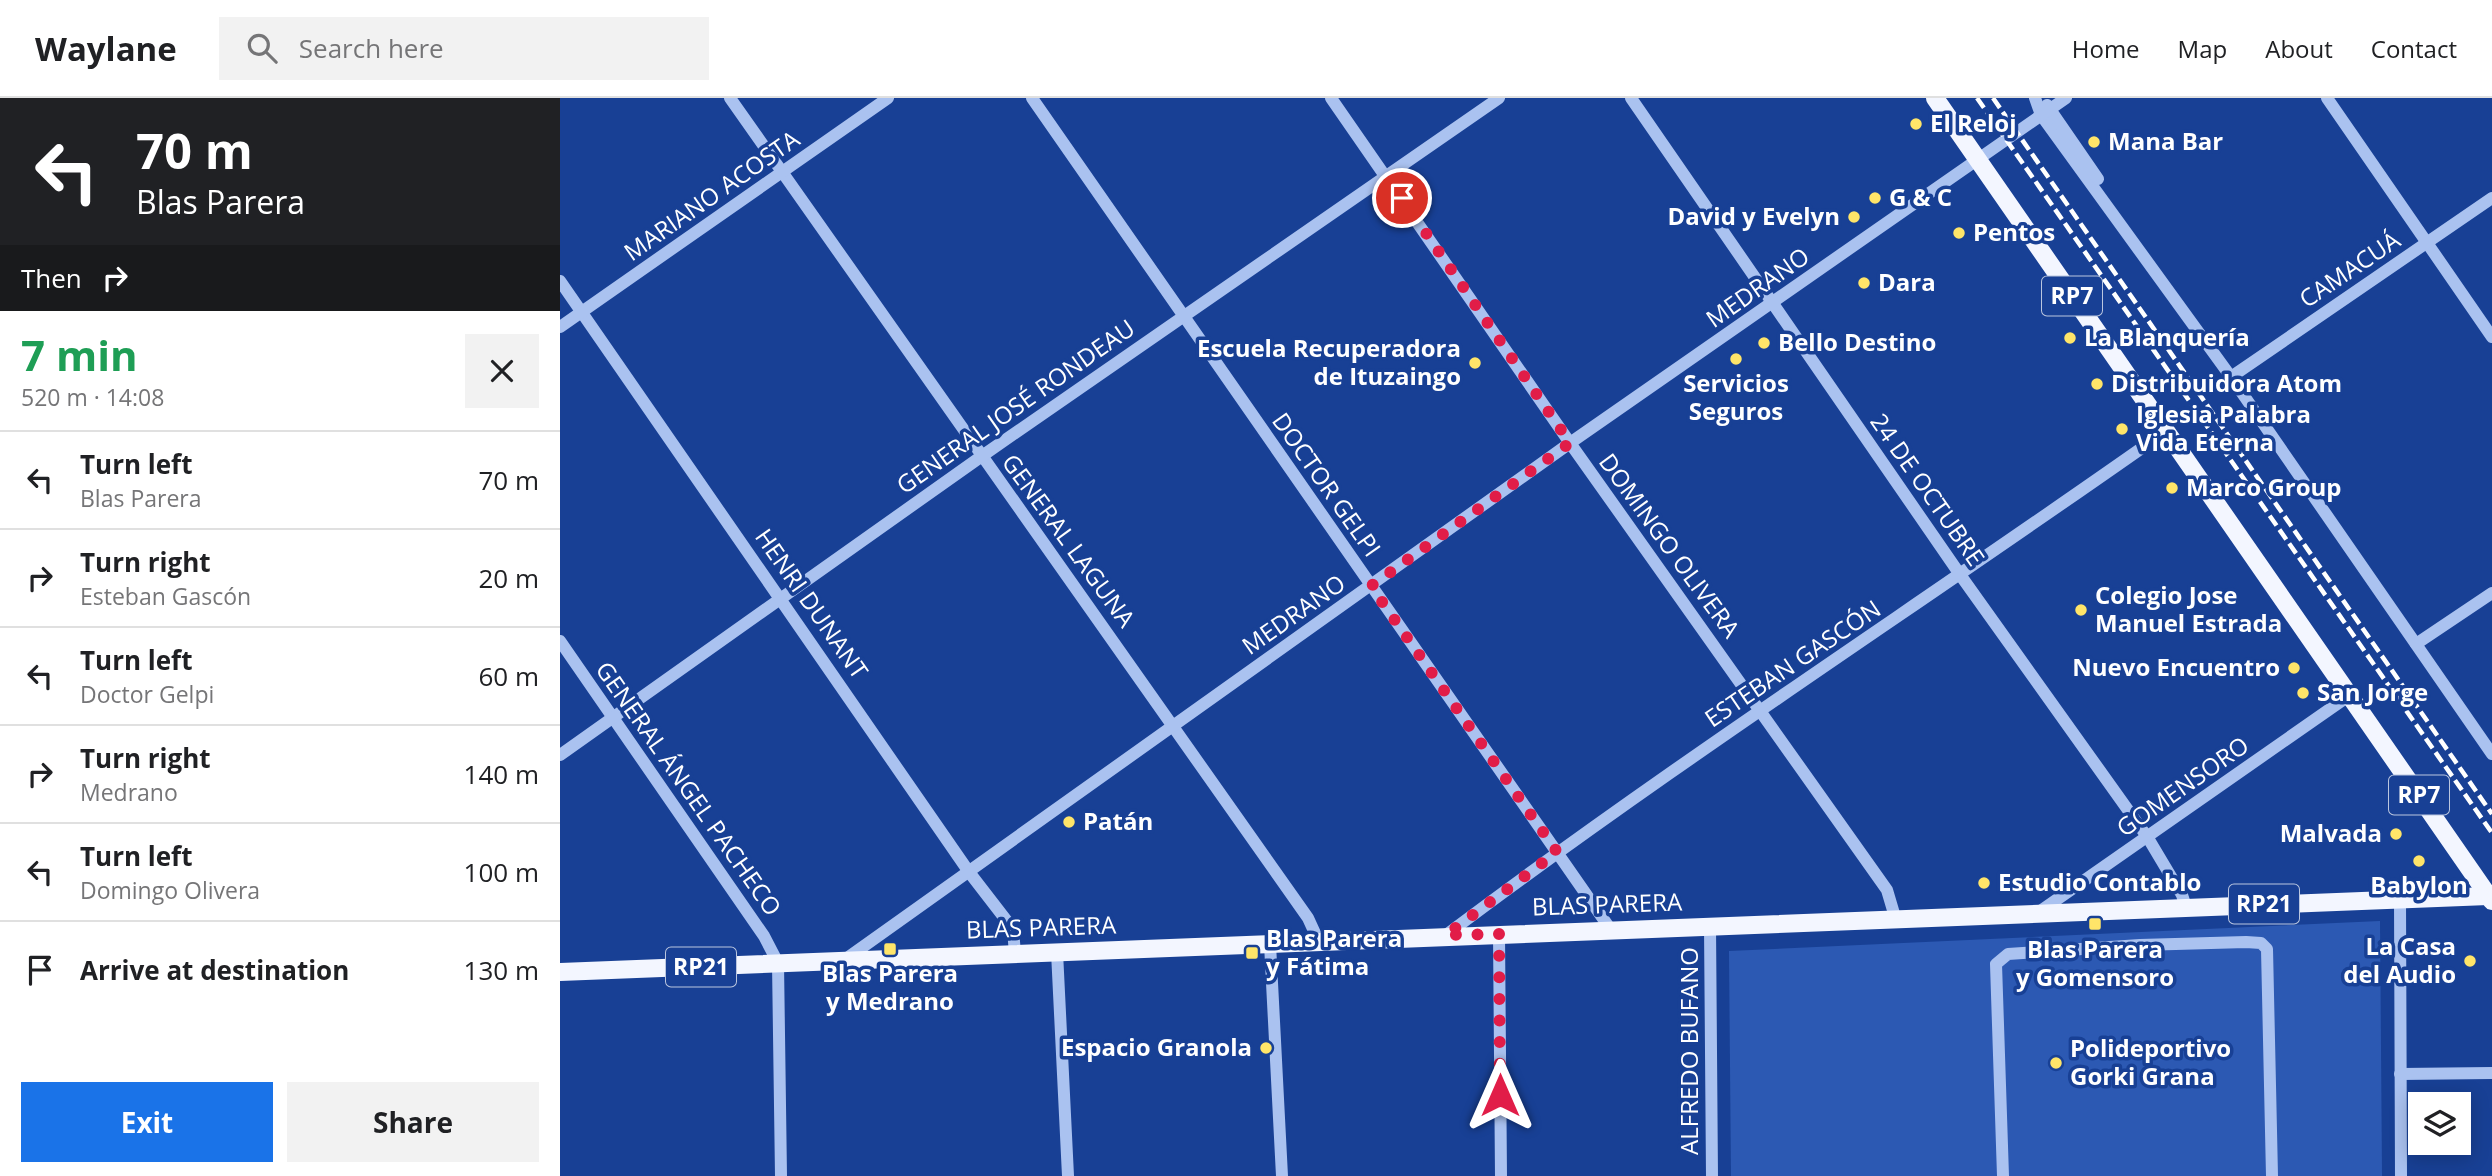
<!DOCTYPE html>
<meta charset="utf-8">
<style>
body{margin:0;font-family:"Open Sans",sans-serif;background:#f2f2f2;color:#202124;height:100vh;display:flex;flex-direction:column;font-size:26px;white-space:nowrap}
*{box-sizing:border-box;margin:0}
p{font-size:23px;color:#757577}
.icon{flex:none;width:38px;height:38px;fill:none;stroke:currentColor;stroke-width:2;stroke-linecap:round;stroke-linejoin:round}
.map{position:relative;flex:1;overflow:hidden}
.details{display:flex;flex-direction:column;background:#fff;width:560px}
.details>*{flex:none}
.top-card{background:#202124;color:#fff;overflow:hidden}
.fabs{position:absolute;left:1848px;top:994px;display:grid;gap:14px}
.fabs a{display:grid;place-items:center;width:63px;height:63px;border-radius:0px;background:#fff;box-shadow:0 4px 18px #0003;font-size:35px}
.pin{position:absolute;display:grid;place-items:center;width:60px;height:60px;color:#fff;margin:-30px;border:4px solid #fff;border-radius:50%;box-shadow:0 2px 7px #0007}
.me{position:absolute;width:77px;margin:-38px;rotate:0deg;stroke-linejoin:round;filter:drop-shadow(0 0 5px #0008)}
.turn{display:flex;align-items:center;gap:24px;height:147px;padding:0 21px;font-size:32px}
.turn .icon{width:91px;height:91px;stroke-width:2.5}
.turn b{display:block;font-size:49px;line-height:60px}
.then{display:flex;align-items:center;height:66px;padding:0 21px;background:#0003;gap:14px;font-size:26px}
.round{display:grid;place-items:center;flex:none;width:74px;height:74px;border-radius:0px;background:#f2f2f2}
.summary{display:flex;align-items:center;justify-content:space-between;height:119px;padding:0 21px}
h1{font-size:42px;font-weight:700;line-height:52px;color:#1e9e55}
.button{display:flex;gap:14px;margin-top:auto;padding:14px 21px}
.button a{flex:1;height:80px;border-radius:0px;background:#1a73e8;color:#fff;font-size:28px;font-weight:700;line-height:80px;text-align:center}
.button a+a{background:#f2f2f2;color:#202124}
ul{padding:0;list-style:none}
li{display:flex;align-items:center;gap:21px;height:98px;padding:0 21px;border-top:2px solid #e0e0e0}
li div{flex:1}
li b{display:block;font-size:26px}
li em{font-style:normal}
header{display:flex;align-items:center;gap:42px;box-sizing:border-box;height:98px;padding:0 35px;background:#fff;border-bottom:2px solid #e0e0e0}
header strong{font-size:33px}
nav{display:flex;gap:38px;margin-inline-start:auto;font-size:24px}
.search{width:490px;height:63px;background:#f2f2f2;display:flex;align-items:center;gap:18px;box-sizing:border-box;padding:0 24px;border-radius:0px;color:#757577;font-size:26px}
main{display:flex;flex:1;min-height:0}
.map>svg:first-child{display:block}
.green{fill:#2c59b3}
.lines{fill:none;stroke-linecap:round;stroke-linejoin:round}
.minor{stroke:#aac2f0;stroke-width:12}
.major{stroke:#f3f6ff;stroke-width:18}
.rail{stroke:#fff;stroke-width:4.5;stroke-dasharray:12 5;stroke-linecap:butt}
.route{stroke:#e11d48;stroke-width:12;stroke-dasharray:0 21.6}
.poi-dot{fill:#ffe569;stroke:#184095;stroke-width:2.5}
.labels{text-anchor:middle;stroke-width:7;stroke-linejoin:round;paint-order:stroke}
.shield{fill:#184095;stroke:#bac6df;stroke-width:2}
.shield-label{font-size:23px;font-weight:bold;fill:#fff}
.poi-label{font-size:24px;font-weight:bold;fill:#fff;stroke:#184095;text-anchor:start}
.street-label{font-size:24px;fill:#fff;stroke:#184095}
</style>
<header>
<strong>Waylane</strong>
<div class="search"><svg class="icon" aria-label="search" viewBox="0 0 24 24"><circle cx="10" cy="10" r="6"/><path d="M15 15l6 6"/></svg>Search here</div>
<nav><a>Home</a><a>Map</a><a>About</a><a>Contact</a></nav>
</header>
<main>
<section class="details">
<div class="top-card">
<div class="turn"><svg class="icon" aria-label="left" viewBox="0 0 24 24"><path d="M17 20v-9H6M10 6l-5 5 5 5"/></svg><div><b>70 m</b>Blas Parera</div></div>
<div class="then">Then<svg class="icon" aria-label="right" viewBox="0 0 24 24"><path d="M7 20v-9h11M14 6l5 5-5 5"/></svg></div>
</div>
<div class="summary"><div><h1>7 min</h1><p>520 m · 14:08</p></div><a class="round"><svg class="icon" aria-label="close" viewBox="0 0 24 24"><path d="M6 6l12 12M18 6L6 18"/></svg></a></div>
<ul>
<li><svg class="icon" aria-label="left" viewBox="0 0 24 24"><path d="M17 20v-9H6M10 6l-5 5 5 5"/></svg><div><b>Turn left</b><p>Blas Parera</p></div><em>70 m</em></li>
<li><svg class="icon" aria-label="right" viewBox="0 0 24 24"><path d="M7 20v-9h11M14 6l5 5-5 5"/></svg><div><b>Turn right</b><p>Esteban Gascón</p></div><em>20 m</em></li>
<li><svg class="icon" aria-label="left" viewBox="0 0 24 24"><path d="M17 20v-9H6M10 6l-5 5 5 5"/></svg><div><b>Turn left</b><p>Doctor Gelpi</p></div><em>60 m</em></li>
<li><svg class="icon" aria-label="right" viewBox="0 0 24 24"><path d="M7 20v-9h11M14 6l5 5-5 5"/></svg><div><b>Turn right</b><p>Medrano</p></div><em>140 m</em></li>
<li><svg class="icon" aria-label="left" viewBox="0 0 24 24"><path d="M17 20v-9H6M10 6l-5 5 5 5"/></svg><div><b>Turn left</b><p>Domingo Olivera</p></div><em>100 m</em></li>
<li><svg class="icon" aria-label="arrive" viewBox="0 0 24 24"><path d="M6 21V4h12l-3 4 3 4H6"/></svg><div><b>Arrive at destination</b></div><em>130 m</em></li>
</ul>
<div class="button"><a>Exit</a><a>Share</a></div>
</section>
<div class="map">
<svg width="1932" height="1078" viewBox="0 0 1932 1078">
<rect width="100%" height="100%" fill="#184095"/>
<!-- green -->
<path class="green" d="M1820,823L1822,1078H1171L1169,853Z"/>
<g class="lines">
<!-- minor -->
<g class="minor">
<path d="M170,0L748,820L759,844"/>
<path d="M472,0L1051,832"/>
<path d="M771,0L1010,345L1327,792L1335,819"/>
<path d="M1071,0L1401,478L1588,740L1622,797L1626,809"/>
<path d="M1475,0L1481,17L1671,279L1932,656"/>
<path d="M1767,0L1932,239"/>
<path d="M1487,7L1538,81"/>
<path d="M0,183L409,774L453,831L455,856"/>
<path d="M0,229L328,0"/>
<path d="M1671,279L1932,100"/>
<path d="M0,543L204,838L218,865L221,1078"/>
<path d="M1856,546L1932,495"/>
<path d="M0,657L422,358L939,0"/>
<path d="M1840,801L1841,1078"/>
<path d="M1479,814L1790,597"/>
<path d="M1150,828L1152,1078"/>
<path d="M939,836L941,1078"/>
<path d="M886,837C1120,661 1367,502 1606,333"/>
<path d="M710,846L722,1078"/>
<path d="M497,854L508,1078"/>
<path d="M283,863L1010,345L1506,0"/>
<path d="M1840,976L1932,975"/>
<path d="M1443,1078L1436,866L1448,856L1580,847L1686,844L1701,845L1707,851L1712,1078"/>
</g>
<!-- major -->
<g class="major">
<path d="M1375,0L1932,803"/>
<path d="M0,874L1928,798"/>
</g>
<!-- rail -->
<g class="rail">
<path d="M1417,0L1932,735"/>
<path d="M1433,0L1932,716"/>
</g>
</g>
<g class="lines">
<!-- route -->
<path class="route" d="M842,100L1010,345L811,488L997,754L886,837L939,836L940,997"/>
</g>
<!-- markers -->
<g class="poi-dot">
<circle cx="1356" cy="26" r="7"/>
<circle cx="1534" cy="44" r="7"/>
<circle cx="1315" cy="100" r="7"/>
<circle cx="1294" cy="119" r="7"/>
<circle cx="1399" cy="135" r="7"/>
<circle cx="1304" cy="185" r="7"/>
<circle cx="1510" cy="240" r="7"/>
<circle cx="1204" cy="245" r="7"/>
<circle cx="1176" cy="261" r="7"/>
<circle cx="915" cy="265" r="7"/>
<circle cx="1537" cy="286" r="7"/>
<circle cx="1562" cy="331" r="7"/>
<circle cx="1612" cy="390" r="7"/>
<circle cx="1521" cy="512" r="7"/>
<circle cx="1734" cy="570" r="7"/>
<circle cx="1743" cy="595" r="7"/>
<circle cx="509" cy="724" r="7"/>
<circle cx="1836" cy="736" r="7"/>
<circle cx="1859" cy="763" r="7"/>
<circle cx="1424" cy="785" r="7"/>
<rect x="1528" y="819" width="14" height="14" rx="3.5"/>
<rect x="323" y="844" width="14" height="14" rx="3.5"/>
<rect x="685" y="848" width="14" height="14" rx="3.5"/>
<circle cx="1910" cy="863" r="7"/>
<circle cx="706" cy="950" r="7"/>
<circle cx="1496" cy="965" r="7"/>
</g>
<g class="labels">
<!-- shield labels -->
<g class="shield">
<rect x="1482" y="178.5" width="60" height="39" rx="5"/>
<rect x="1829" y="677.5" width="60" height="39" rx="5"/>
<rect x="1669" y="786.5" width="70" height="39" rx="5"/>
<rect x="106" y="849.5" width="70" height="39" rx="5"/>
</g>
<g class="shield-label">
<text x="1512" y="206">RP7</text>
<text x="1859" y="705">RP7</text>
<text x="1704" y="814">RP21</text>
<text x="141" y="877">RP21</text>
</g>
<!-- poi labels -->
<g class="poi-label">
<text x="1370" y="34">El Reloj</text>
<text x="1548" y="52">Mana Bar</text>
<text x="1329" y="108">G &amp; C</text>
<text x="1280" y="127" text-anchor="end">David y Evelyn</text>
<text x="1413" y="143">Pentos</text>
<text x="1318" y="193">Dara</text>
<text x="1524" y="248">La Blanquería</text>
<text x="1218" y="253">Bello Destino</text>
<text x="901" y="259" text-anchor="end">Escuela Recuperadora<tspan x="901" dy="28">de Ituzaingo</tspan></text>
<text x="1176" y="294" text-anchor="middle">Servicios<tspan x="1176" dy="28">Seguros</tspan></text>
<text x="1551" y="294">Distribuidora Atom</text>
<text x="1576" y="325">Iglesia Palabra<tspan x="1576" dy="28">Vida Eterna</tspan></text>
<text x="1626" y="398">Marco Group</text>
<text x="1535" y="506">Colegio Jose<tspan x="1535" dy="28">Manuel Estrada</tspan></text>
<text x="1720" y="578" text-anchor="end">Nuevo Encuentro</text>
<text x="1757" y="603">San Jorge</text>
<text x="523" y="732">Patán</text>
<text x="1822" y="744" text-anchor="end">Malvada</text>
<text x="1438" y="793">Estudio Contablo</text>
<text x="1859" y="796" text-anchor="middle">Babylon</text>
<text x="706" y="849">Blas Parera<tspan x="706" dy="28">y Fátima</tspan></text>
<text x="1896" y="857" text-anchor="end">La Casa<tspan x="1896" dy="28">del Audio</tspan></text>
<text x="1535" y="860" text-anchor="middle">Blas Parera<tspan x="1535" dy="28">y Gomensoro</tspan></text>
<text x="330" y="884" text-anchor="middle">Blas Parera<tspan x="330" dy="28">y Medrano</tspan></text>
<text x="692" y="958" text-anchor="end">Espacio Granola</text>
<text x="1510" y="959">Polideportivo<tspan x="1510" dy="28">Gorki Grana</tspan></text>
</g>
<!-- street labels -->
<g class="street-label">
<text transform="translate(152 98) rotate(-35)" y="8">MARIANO ACOSTA</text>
<text transform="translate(1790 172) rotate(-34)" y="8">CAMACUÁ</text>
<text transform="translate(1198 190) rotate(-35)" y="8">MEDRANO</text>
<text transform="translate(456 309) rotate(-35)" y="8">GENERAL JOSÉ RONDEAU</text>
<text transform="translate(766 387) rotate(55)" y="8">DOCTOR GELPI</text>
<text transform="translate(1367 392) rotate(55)" y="8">24 DE OCTUBRE</text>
<text transform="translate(508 443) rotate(54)" y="8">GENERAL LAGUNA</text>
<text transform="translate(1109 448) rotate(54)" y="8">DOMINGO OLIVERA</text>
<text transform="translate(251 506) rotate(55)" y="8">HENRI DUNANT</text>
<text transform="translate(734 517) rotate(-35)" y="8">MEDRANO</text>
<text transform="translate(1233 566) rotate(-34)" y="8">ESTEBAN GASCÓN</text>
<text transform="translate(1623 689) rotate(-35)" y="8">GOMENSORO</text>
<text transform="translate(128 691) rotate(55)" y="8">GENERAL ÁNGEL PACHECO</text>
<text transform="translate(1047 807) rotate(-2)" y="8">BLAS PARERA</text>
<text transform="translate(481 830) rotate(-2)" y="8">BLAS PARERA</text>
<text transform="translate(1130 953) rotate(-90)" y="8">ALFREDO BUFANO</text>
</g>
</g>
</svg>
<div class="fabs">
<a><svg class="icon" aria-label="layers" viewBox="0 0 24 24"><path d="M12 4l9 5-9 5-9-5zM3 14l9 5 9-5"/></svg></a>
</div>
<div class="pin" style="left:842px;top:100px;background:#d93025"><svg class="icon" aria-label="arrive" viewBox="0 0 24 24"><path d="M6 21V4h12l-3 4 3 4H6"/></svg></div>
<svg class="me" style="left:940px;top:997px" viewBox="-20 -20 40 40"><path d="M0-17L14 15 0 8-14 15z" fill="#e11d48" stroke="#fff" stroke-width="4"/></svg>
</div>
</main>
